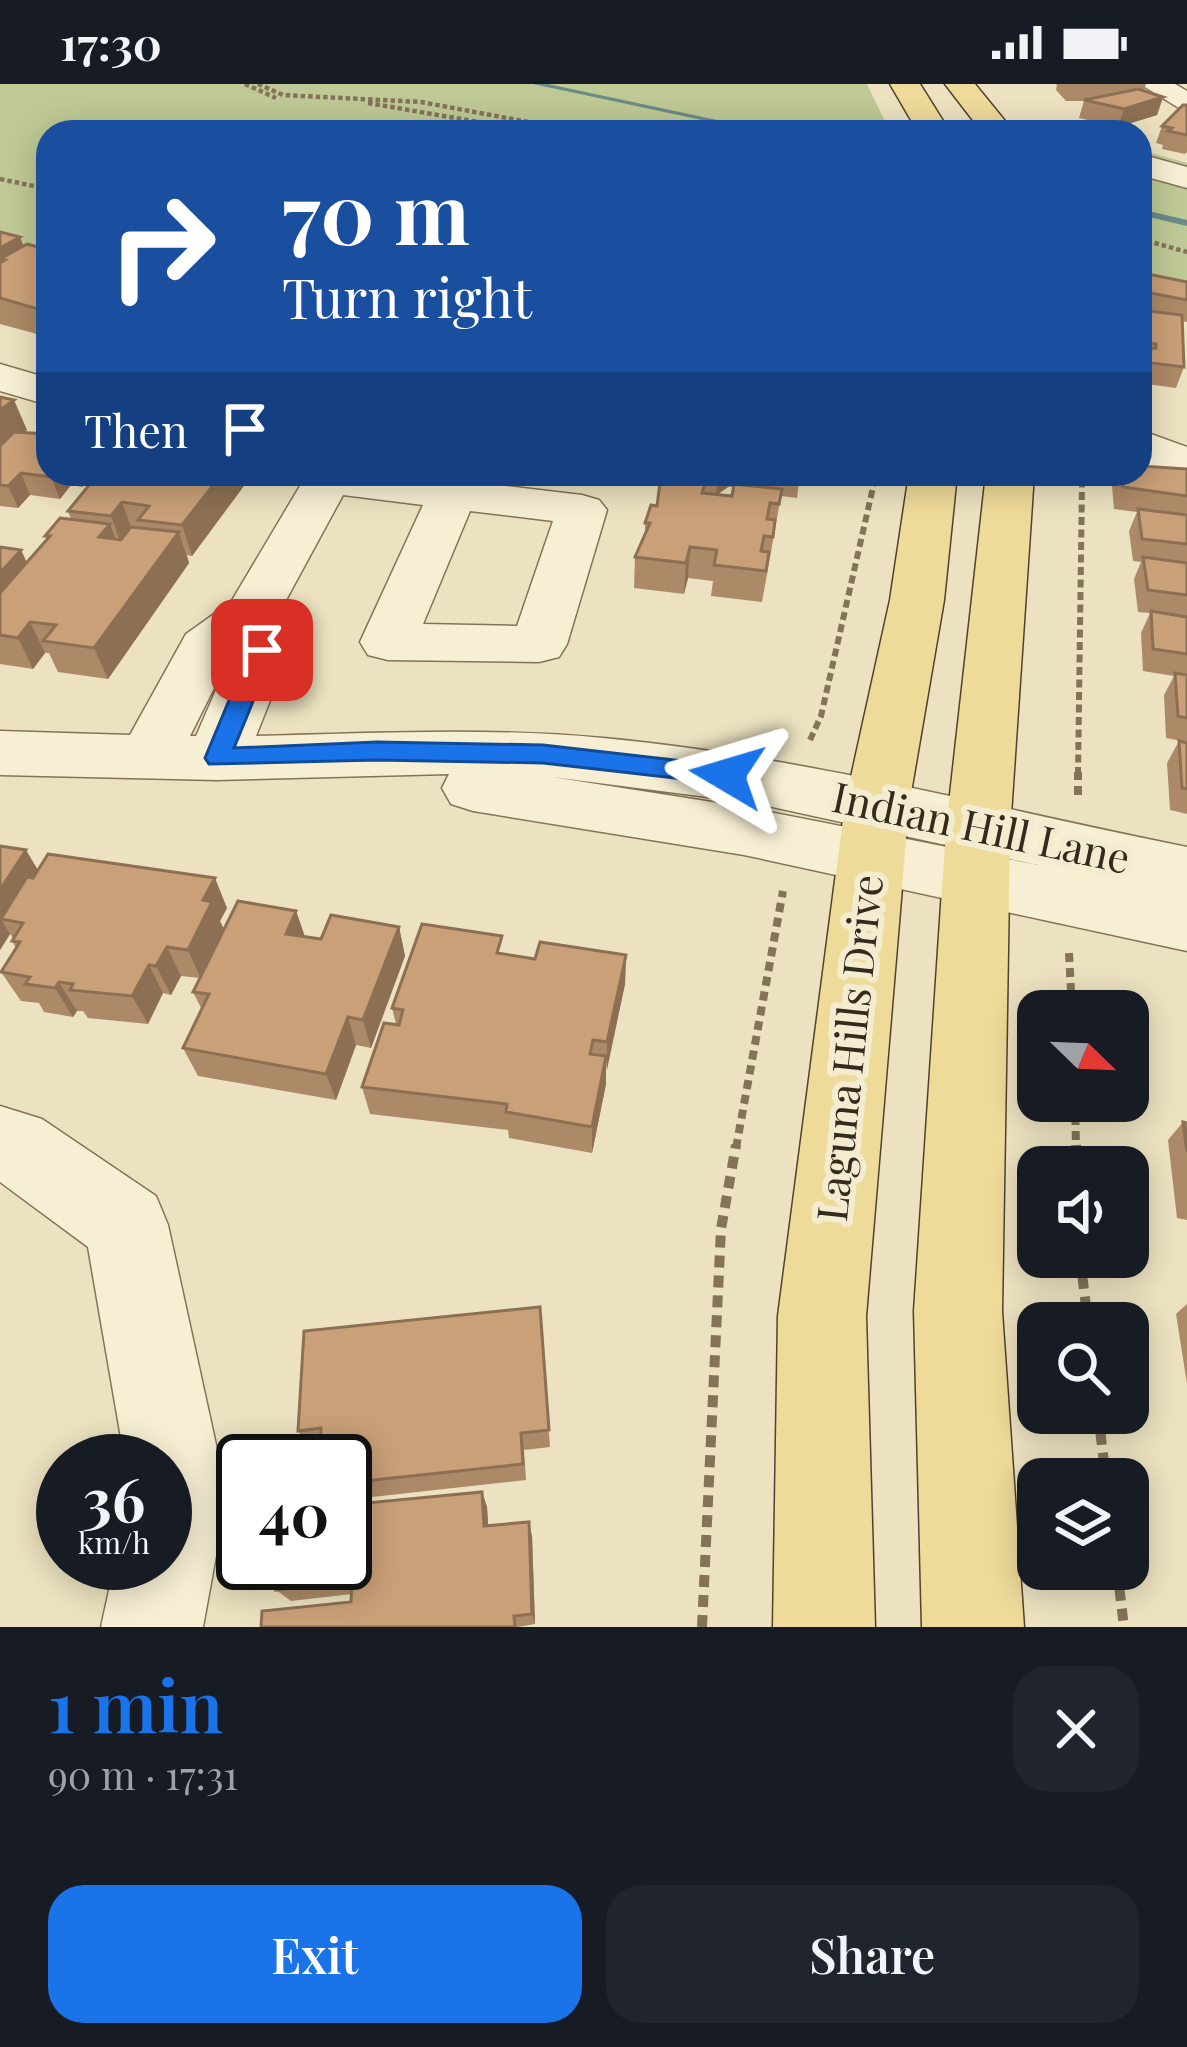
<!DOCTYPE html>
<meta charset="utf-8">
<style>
body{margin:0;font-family:"Playfair Display",serif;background:#20242c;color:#f1f3f6;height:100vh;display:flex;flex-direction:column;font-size:45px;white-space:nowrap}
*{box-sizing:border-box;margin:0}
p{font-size:39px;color:#9ea1a6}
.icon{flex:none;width:66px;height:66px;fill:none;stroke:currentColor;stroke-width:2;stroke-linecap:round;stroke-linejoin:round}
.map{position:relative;height:1543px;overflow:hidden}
.details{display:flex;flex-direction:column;background:#171b24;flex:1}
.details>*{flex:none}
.guide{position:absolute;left:36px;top:36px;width:1116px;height:366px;border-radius:36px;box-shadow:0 6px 30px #0003;background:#1a4fa0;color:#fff;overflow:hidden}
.needle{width:78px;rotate:113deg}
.controls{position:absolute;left:1017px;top:906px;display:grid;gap:24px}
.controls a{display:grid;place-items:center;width:132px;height:132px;border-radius:24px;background:#171b24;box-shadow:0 6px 30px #0003;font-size:60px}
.speed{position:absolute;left:36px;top:1350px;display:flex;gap:24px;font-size:60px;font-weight:700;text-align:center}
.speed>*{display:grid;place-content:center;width:156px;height:156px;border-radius:50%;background:#171b24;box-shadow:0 6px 30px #0003;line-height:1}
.speed small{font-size:30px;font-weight:400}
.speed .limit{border:6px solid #111;border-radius:18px;background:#fff;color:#111}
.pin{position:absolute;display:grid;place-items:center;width:102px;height:102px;color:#fff;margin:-51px;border-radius:24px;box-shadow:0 6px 18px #0006}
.me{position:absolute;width:132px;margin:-66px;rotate:277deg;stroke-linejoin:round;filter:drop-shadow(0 0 9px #0008)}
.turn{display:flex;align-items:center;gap:42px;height:252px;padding:0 48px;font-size:54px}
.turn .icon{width:156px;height:156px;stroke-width:2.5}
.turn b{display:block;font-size:84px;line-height:102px}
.then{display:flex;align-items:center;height:114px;padding:0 48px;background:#0003;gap:24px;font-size:45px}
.round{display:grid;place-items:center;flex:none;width:126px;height:126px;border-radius:36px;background:#20242c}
.summary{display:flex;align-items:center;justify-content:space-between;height:204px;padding:0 48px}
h1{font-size:72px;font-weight:600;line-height:90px;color:#1a73e8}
.cta{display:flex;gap:24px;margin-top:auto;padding:24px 48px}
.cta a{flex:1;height:138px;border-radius:36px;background:#1a73e8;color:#fff;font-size:48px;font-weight:600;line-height:138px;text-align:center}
.cta a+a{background:#20242c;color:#f1f3f6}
.status{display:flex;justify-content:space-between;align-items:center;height:84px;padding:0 60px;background:#171b24;direction:ltr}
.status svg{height:33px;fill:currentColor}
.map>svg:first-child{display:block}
.green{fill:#bfc995}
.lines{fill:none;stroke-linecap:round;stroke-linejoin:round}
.stream{fill:#6b8b86;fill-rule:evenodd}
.minor-casing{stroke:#847359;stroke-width:3}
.major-casing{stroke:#52412d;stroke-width:3}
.path-far3{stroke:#847359;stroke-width:4.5;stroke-dasharray:4.5 3;stroke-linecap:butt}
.path-far2{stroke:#847359;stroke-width:6;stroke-dasharray:8 4.5;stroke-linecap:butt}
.path-far1{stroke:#847359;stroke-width:8;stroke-dasharray:9 6;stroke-linecap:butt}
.path{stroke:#847359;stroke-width:10;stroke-dasharray:12 8;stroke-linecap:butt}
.minor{fill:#f7efd3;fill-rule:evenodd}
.major{fill:#eeda99;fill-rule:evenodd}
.wall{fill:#ad8a67;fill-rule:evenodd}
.shaded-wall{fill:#8d7054}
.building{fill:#c9a078;stroke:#8d7054;stroke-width:3}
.route{fill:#1a73e8;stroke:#114b97;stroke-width:3}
.labels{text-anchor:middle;stroke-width:12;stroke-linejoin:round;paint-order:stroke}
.street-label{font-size:42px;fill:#342a1d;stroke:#f4ecd0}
</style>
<div class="status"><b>17:30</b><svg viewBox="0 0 49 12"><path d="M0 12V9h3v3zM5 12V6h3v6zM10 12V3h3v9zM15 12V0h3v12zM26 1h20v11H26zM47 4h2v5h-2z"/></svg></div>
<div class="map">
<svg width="1187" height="1543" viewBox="0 0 1187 1543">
<rect width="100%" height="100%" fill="#ece2c1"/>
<!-- green -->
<g class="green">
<path d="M0,0H867L890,48H48V184L0,169Z"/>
<path d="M1140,66L1187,79V217L1140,205Z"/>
</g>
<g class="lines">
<!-- stream -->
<g class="stream">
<path d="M533,0H548L773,48H758Z"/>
<path d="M1140,125L1187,136V142L1140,131Z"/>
</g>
<!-- minor casing -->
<g class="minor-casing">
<g id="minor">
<path d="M1140,0H1175L1187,7V29Z"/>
<path d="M1140,70L1187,83V104L1140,91Z"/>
<path d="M0,280L48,294V321L0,307Z"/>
<path d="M1140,346L1187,363V391L1140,380Z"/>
<path d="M289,390H406L582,411L599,416L607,426L567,560L559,573L539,578L388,576L368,571L360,558L423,421L343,411L279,529L290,566L256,652C372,649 488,643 603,654C801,672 993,724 1187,763V867L744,771L473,727L451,720L442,704L449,690L217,696L0,691V647L130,651L186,550L231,518L300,402ZM470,427L553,437L517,542L423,540ZM231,572L196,652H190L229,574ZM552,693L754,719L1038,781L744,723Z"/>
<path d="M0,1022L42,1035L156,1112L168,1141L227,1411L203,1543H101L115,1479H165V1377H125L88,1163L0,1098Z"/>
</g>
</g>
<!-- major casing -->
<g class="major-casing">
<g id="major">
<path d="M890,0H920L950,48H918Z"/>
<path d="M945,0H975L1014,48H982Z"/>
<path d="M909,390H957L944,516L909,720L866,1232L875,1543H773L778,1232L845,720L890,516Z"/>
<path d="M986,390H1034L1010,746L1002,1227L1024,1543H922L914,1227L946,746Z"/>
</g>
</g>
<!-- path-far3 -->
<g class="path-far3">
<path d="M245,0L276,14"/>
<path d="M258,0L283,11L421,18L582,48"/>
<path d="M368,19L537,48"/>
<path d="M0,95L48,105"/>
<path d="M1140,155L1187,168"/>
<path d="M873,402L876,390"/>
<path d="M1082,402V390"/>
</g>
<!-- path-far2 -->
<g class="path-far2">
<path d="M810,656L821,632L874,399"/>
<path d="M1078,691L1082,399"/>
</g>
<!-- path-far1 -->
<g class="path-far1">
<path d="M1078,711V688"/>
<path d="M1069,869L1072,927"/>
<path d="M1075,1017L1076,1064"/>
<path d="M736,1064L783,807"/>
</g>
<!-- path -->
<g class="path">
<path d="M1076,1061L1077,1083"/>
<path d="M1080,1173L1088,1239"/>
<path d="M1098,1329L1106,1395"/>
<path d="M1117,1485L1124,1543"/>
<path d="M702,1543L721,1145L736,1061"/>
</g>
<!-- minor -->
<use href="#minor" class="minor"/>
<!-- major -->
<use href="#major" class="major"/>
</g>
<!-- wall -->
<g class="wall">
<path d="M1055,0H1146L1144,7L1163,13L1157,31L1118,43L1079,34L1084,17H1066L1056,6L1057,1Z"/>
<path d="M1187,21V68L1185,70L1162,65L1163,61L1156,59L1162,42Z"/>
<path d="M0,148L20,153L23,162L48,166V253L0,240Z"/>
<path d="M1140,198H1187V238L1182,237L1184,283L1176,304L1140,299Z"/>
<path d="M0,313L27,346L23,349L48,390H93L82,403L71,401L60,415L30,411L18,424L0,422Z"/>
<path d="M1187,385V658L1166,654L1164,611L1174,592L1143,587L1141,549L1150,529L1138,528L1134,495L1141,478L1133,477L1129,447L1137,428L1114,425L1112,402L1116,390H1140Z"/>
<path d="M652,390H800L797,414L781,412L762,518L711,512L713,497L688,494L684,510L634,504L635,473L645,451V439L657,422L660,400L651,399ZM728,403H734L732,412L717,411Z"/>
<path d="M249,395L192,472L187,471L189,479L108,595L58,588L49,569H45L33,585L0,580V463L21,466L27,479L47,456L45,452L71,435L68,427Z"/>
<path d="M1179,657L1187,659V730L1170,726L1167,679Z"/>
<path d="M0,762L38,787L227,824L220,837L224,846L296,827L305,853L321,855L399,843L405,872L371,964L356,961L336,1016L198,992L183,964L202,926L193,908L200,894L181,892L171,911L163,909L148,940L88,934L83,927H77L73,933L44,928L39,919L21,917L1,888L16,864L12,857L13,854L10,850L0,866Z"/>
<path d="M504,870L535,875L626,871L625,900L606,986V1000L592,1069L509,1054L508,1046L370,1030L362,1003L396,940L392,924Z"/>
<path d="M1183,1038L1187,1039V1136L1177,1134L1168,1056Z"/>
<path d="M1187,1220V1300L1176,1230Z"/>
<path d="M540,1223L550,1363L524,1366L526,1396L345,1416V1377L320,1363L311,1364L298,1347Z"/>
<path d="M482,1408L487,1423L488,1442L532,1452L535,1540L518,1543H261L351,1518L352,1510L291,1517L276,1506Z"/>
</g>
<!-- shaded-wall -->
<g class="shaded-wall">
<path d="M1163,13L1157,31L1118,43L1124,25Z"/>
<path d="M20,153L30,180L0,175V164Z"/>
<path d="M14,316L27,346L0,365V326Z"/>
<path d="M21,389L30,411L18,424L8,402Z"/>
<path d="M54,390H67L71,401L60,415L51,393Z"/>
<path d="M77,390H93L82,403Z"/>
<path d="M222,390H248L249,395L192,472L182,441Z"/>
<path d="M718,390H730L728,403L716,411Z"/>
<path d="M122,418L133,449L122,463L111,432Z"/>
<path d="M110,440L121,470L99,453Z"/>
<path d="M179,448L189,479L108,595L94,564Z"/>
<path d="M690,463L688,494L684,510L686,479Z"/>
<path d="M21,466L35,497L0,515V489Z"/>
<path d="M30,538L45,569L33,585L18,554Z"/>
<path d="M26,766L44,796L1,835L10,850L0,866V806Z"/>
<path d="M215,794L227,824L220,837L225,847L201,895L188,866L203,816Z"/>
<path d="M296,827L306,856L286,850Z"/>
<path d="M399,843L405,872L371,964L363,936Z"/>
<path d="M167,863L181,892L171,911L156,882Z"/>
<path d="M626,871L625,900L607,986V958Z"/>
<path d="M149,881L163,909L148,940L132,912Z"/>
<path d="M59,898L77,927L73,933L55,904Z"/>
<path d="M348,933L356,961L336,1016L326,990Z"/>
<path d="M606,972V1000L592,1069V1043Z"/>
<path d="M482,1408L487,1423L489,1456L484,1442Z"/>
<path d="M529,1438L532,1452L535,1540L532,1530Z"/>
</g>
<!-- building -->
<g class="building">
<path d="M1138,5L1163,13L1124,25L1084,16Z"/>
<path d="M1183,21H1187V51L1168,47L1172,44L1162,42Z"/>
<path d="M0,148L20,153L0,164Z"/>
<path d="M27,160L48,166V228L0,214V179L5,176L0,175Z"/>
<path d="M1143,189L1187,198V216L1140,207V198Z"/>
<path d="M1140,226L1182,231L1184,283L1143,278V265L1156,264V260L1140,257Z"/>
<path d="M0,313L14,316L0,326Z"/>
<path d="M14,348L48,350V390H54L51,393L21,389L8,402L0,401V362Z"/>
<path d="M1140,382L1187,385V412L1123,403L1121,390H1140Z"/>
<path d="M98,390H222L182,441L138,436L149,422L122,418L111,432L68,427Z"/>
<path d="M661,391L706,396L702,409L732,412L734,400L782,405L779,420L770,419L767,435L775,436L773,453L764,452L761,467L769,468L766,487L714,481L717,466L690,463L686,479L635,473L650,439H645L651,421L657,422Z"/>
<path d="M1138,425L1187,431V460L1142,455Z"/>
<path d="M60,434L110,440L99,453L121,456L131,443L179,448L94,564L43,557L56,541L30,538L18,554L0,551V509L50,452H45Z"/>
<path d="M0,463L21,466L0,489Z"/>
<path d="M1143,473L1187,479V511L1148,506Z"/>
<path d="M1151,527L1187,533V570L1153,565Z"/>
<path d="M1175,589L1187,591V634L1178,632Z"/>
<path d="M1179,657L1187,659V705L1182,704Z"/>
<path d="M0,762L26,766L0,806Z"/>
<path d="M48,770L215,794L203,816L212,818L188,866L167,863L156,882L149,881L132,912L70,906L73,900L59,898L55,904L25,900L30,893L1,888L20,858L12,857L23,839L1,835L27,793L33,794Z"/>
<path d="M238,817L296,827L286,850L321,855L331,831L399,843L363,936L348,933L326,990L183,964L209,910L193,908Z"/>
<path d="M422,840L502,852L497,869L535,875L540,858L626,871L607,958L593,956L590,970L606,972L592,1043L506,1028L507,1020L362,1003L384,939L399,941L403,926L392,924Z"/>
<path d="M1183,1038L1187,1039V1068Z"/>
<path d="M540,1223L549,1346L521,1349L523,1380L345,1399V1377H320L321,1344L298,1347L304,1247Z"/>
<path d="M482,1408L484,1442L529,1438L532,1530L514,1532L515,1543H261L262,1527L351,1518L352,1497L276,1506L278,1479H345V1421Z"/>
</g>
<!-- route -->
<path class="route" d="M262,559L274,566L234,664L377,658L543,661L727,682L740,691L727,700L543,679L377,676L209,680L205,674L250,566Z"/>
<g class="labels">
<!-- street labels -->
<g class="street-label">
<text transform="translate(981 744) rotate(12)" y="15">Indian Hill Lane</text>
<text transform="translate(850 964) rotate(-84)" y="15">Laguna Hills Drive</text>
</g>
</g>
</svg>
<div class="controls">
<a><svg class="needle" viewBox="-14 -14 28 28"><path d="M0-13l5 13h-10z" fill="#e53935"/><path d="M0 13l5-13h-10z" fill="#9ea1a6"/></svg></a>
<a><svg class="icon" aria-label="sound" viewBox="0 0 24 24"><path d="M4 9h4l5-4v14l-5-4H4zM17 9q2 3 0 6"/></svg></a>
<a><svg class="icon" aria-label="search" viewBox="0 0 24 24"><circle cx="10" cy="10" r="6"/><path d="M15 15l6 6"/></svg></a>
<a><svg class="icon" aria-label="layers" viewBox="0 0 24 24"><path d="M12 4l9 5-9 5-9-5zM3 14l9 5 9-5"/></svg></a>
</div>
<div class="speed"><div>36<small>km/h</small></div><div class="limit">40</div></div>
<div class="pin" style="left:262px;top:566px;background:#d93025"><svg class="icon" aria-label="arrive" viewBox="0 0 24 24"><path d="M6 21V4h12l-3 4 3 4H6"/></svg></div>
<svg class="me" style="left:727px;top:691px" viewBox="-20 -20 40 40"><path d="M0-17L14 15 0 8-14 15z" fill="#1a73e8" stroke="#fff" stroke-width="4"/></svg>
<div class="guide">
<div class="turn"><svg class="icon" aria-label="right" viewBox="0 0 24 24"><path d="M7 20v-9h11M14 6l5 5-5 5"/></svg><div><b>70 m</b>Turn right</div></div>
<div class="then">Then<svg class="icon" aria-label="arrive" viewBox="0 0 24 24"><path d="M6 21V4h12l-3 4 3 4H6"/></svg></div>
</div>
</div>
<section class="details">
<div class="summary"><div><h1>1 min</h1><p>90 m · 17:31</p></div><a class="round"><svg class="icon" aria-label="close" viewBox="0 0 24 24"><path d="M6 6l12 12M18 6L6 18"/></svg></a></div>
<div class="cta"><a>Exit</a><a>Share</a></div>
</section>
